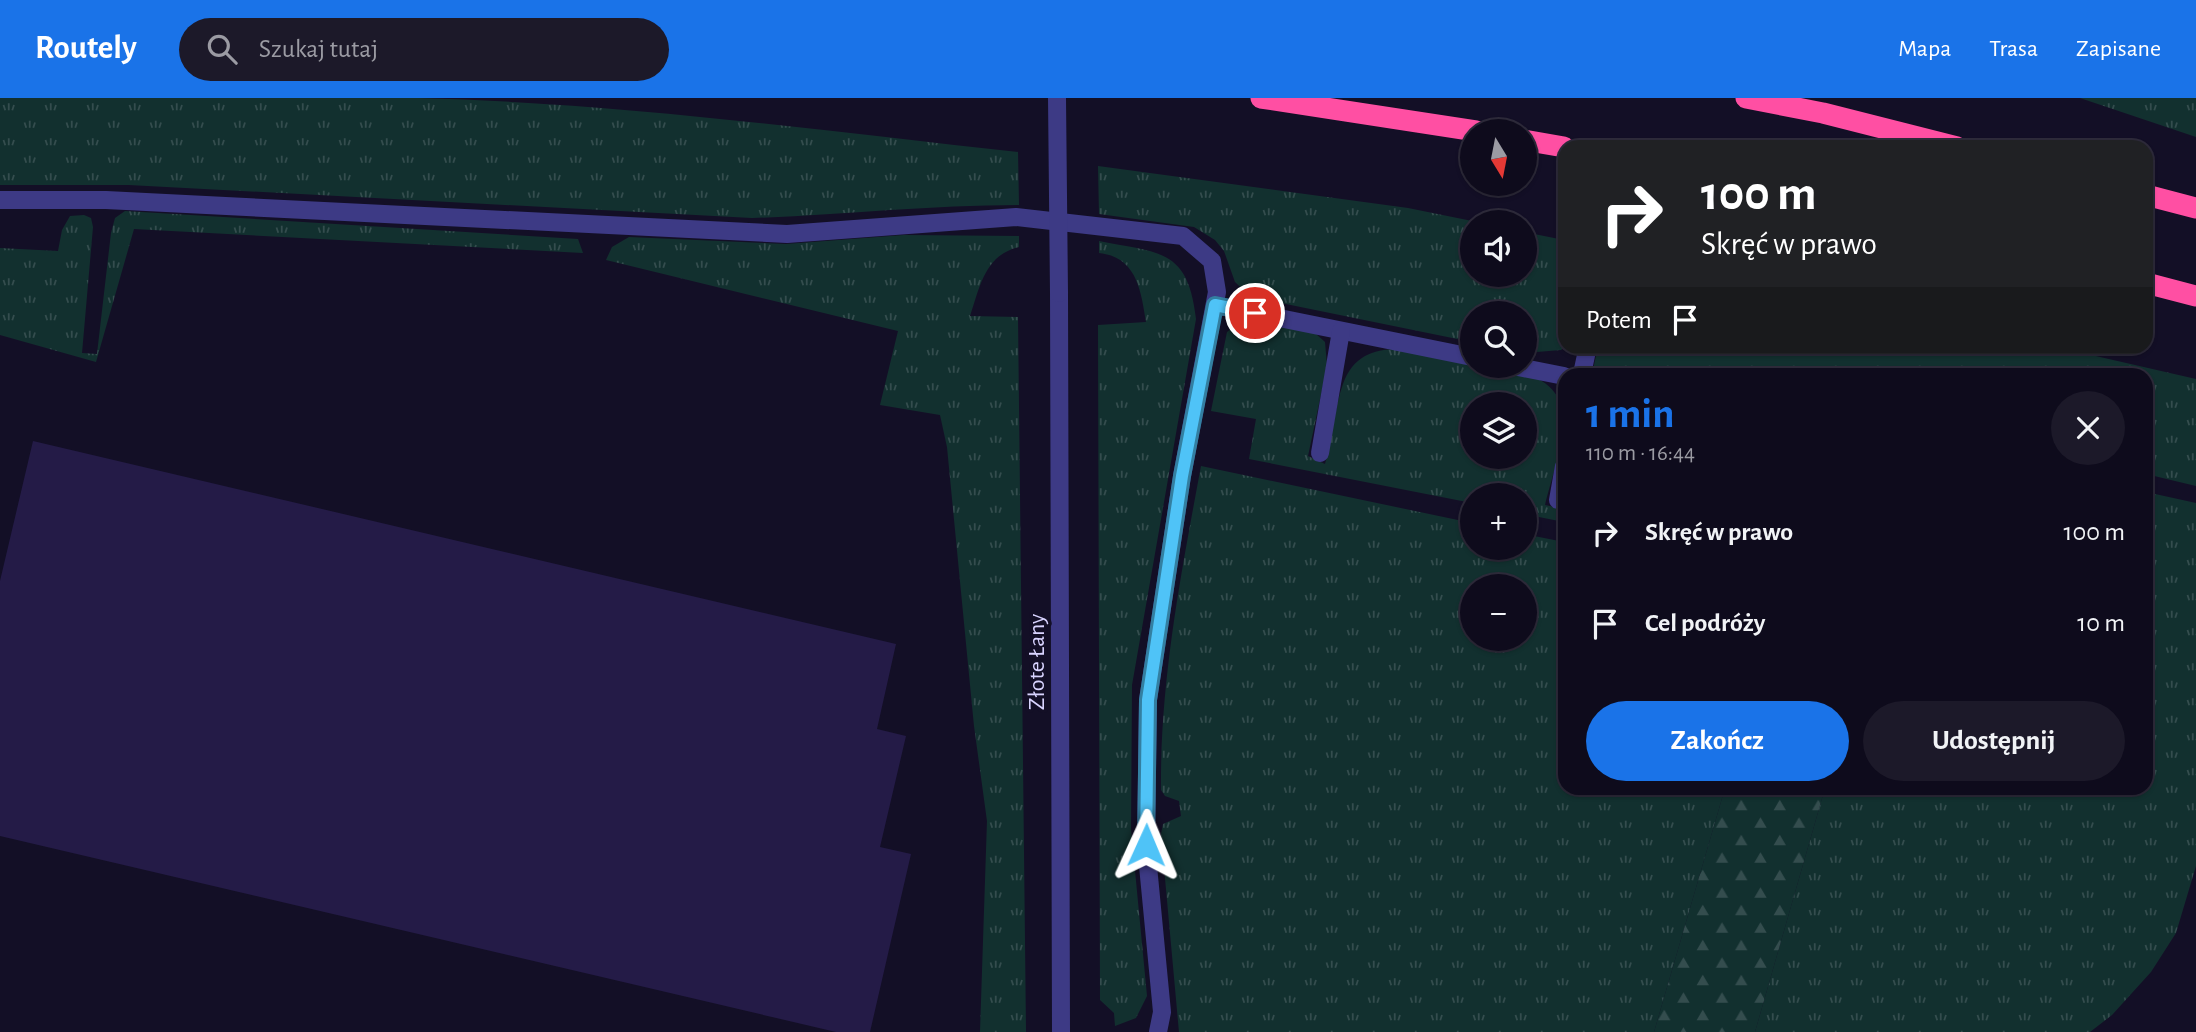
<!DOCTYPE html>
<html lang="pl">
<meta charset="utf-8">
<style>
body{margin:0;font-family:"Alegreya Sans",sans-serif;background:#1c1929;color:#f1f3f6;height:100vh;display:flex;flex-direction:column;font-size:26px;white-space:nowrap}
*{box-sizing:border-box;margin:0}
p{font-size:23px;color:#9b9ba3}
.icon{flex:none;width:38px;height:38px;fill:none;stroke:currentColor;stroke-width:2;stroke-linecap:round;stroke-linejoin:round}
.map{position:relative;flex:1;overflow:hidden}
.drawer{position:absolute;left:1558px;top:270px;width:595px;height:427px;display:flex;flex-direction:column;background:#0e0b1c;border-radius:21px;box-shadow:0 2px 5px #0004,0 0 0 2px #2e2b3b}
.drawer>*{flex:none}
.hud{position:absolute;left:1558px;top:42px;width:595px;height:214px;border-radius:21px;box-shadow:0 2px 5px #0004,0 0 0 2px #2e2b3b;background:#202124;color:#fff;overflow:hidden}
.needle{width:46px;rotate:170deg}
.controls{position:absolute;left:1460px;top:21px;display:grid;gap:14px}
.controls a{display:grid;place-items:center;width:77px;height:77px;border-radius:50%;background:#0e0b1c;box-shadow:0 2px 5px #0004,0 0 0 2px #2e2b3b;font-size:35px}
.pin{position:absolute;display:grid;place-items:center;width:60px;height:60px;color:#fff;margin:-30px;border:4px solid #fff;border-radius:50%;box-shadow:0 2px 7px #0007}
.me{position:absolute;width:77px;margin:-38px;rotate:1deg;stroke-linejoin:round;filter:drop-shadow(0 0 5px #0008)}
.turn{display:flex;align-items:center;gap:24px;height:147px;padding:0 28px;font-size:32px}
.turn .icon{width:91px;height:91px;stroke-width:2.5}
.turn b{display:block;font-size:49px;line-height:60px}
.then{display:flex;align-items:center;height:66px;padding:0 28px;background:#0003;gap:14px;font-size:26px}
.round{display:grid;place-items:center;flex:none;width:74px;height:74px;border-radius:37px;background:#1c1929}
.summary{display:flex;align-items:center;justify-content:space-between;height:119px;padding:0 28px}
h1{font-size:42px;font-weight:600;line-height:52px;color:#1a73e8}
.button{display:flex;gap:14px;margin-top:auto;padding:14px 28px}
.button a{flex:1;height:80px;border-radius:42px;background:#1a73e8;color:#fff;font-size:28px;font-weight:600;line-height:80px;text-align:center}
.button a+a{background:#1c1929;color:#f1f3f6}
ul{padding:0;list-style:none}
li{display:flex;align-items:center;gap:21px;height:91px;padding:0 28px}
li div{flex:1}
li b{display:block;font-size:26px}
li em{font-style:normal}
header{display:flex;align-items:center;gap:42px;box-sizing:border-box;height:98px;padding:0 35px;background:#1a73e8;color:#fff}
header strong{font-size:33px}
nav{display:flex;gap:38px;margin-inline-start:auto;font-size:24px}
.search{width:490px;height:63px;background:#1c1929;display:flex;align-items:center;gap:18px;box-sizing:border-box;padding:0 24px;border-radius:38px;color:#9b9ba3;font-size:26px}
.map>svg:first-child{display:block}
.grass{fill:url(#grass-tufts);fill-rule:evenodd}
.forest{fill:url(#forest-firs)}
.building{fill:#241b47}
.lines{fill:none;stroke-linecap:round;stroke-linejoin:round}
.minor{stroke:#3d3a85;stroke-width:18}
.highway{stroke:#ff4fa3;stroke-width:21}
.minor-bridge{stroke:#3d3a85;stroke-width:18}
.route-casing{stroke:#337fa1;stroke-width:18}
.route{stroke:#4fc3f7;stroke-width:12}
.labels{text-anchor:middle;stroke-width:7;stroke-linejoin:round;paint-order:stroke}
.street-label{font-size:24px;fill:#d9d4ff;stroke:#130f26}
</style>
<header>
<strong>Routely</strong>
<div class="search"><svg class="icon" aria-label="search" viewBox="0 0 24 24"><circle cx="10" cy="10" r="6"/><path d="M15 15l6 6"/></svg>Szukaj tutaj</div>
<nav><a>Mapa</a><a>Trasa</a><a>Zapisane</a></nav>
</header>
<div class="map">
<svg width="2196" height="934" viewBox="0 0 2196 934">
<defs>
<pattern id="grass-tufts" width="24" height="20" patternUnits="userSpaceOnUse" patternTransform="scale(1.75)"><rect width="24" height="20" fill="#12302f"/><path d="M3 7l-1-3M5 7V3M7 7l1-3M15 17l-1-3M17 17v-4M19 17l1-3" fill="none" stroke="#344d4e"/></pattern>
<pattern id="forest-firs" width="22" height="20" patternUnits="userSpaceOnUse" patternTransform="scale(1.75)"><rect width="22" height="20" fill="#12302f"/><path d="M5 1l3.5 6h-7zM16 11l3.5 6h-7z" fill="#344d4e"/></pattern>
</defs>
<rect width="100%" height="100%" fill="#130f26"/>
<!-- grass -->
<g class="grass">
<path d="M0,0C139,0 279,0 418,0C618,5 819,32 1018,54L1019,107C929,107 841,117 752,120L129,87H0Z"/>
<path d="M2080,0H2196V39Z"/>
<path d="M1098,68L1408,110L1477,124H1472V177H1524V134L1564,142L1565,248L1561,252L1524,255V215H1472V244L1251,199L1235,184L1224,153L1215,142L1194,129L1099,116Z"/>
<path d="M125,113L578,141L583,155L134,131L96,264L0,237V150L58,153L62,132L70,118L84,117L91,120L93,129L82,255L97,256L111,135L115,120Z"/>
<path d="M904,137L1019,138V149C985,157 980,188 970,218L1018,219L1026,934H980L987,723L974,628L947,349L940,317L880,307L898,233L606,162L612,149L629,139L786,146Z"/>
<path d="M1099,143C1159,155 1188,150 1196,221L1132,587L1131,731L1147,898L1136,920L1115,928L1114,915L1100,902L1098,227L1146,224C1141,193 1137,159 1099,155Z"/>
<path d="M1258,222L1316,236L1325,244L1327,268L1308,358L1325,366C1333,340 1334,311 1343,286C1363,230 1429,256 1472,264V268C1508,268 1562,275 1564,322C1565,341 1550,385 1545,407L1564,411V424L1524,416V397H1472V405L1249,361L1256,321L1211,313L1227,234L1240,224ZM1472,306H1524V359H1472Z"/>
<path d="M1598,249L2052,248L2196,281V388L2146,376V276H1592Z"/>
<path d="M1201,368L1472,425V450H1524V436L1564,444V690H1725L1654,934H1179L1161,736L1163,726L1181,718L1179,703L1165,698L1161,692C1160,582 1181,476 1201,368ZM1472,488H1524V541H1472Z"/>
<path d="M2146,394L2196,405V768L2176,835L2151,874L2112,917L2090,934H1755L1825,690H2146Z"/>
</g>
<!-- forest -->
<path class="forest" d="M1725,690H1825L1755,934H1654Z"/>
<!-- building -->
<path class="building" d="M33,343L896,546L877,631L906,638L880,749L911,756L870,934H836L0,738V483Z"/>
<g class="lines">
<!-- minor -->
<g class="minor">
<path d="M0,102H106L787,136L1016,119L1183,138L1212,163L1217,194L1182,378L1148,602L1146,747L1162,914L1158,934"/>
<path d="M1059,195L1061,934"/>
<path d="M1215,207L1472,259"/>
<path d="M1513,268L1564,278"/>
<path d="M1582,276L1588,248"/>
<path d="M1320,355L1341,233"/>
<path d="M1558,402L1564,368"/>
</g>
<!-- highway -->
<g class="highway">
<path d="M1261,0L1476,33"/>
<path d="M1746,0L1823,15L1957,49"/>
<path d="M1524,42L1564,49"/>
<path d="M2146,97L2196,110"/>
<path d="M2146,185L2196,198"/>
</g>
<!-- minor-bridge -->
<path class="minor-bridge" d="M1057,0L1059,195"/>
</g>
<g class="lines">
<!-- route casing -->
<g class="route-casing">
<path id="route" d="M1146,747L1148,602L1182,378L1215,207L1255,215"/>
</g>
<!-- route -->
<use href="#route" class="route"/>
</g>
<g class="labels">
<!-- street labels -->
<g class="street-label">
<text transform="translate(1036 564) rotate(-90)" y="8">Złote Łany</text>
</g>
</g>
</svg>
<div class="controls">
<a><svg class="needle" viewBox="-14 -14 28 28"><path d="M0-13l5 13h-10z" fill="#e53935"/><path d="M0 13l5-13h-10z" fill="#9b9ba3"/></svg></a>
<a><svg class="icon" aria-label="sound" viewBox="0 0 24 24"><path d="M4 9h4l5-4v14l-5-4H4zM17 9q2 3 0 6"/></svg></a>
<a><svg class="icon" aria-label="search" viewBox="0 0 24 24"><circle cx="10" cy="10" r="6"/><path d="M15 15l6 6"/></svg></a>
<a><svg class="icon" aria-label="layers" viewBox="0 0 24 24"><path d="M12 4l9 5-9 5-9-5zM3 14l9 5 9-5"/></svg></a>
<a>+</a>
<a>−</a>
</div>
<div class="pin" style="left:1255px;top:215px;background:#d93025"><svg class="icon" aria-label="arrive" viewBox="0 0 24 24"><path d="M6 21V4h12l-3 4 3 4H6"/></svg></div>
<svg class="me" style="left:1146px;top:747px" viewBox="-20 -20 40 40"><path d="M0-17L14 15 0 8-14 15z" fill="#4fc3f7" stroke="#fff" stroke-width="4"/></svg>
<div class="hud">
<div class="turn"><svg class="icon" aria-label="right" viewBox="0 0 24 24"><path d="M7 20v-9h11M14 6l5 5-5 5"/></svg><div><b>100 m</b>Skręć w prawo</div></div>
<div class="then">Potem<svg class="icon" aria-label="arrive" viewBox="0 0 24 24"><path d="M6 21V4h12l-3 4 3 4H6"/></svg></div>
</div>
<section class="drawer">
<div class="summary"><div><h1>1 min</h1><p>110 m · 16:44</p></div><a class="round"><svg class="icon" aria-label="close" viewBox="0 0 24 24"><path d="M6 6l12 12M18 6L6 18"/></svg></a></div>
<ul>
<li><svg class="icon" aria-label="right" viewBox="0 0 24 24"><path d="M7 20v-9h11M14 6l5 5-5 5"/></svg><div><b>Skręć w prawo</b></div><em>100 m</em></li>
<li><svg class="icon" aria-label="arrive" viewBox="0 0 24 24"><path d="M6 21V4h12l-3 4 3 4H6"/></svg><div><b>Cel podróży</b></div><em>10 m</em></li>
</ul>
<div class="button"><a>Zakończ</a><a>Udostępnij</a></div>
</section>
</div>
